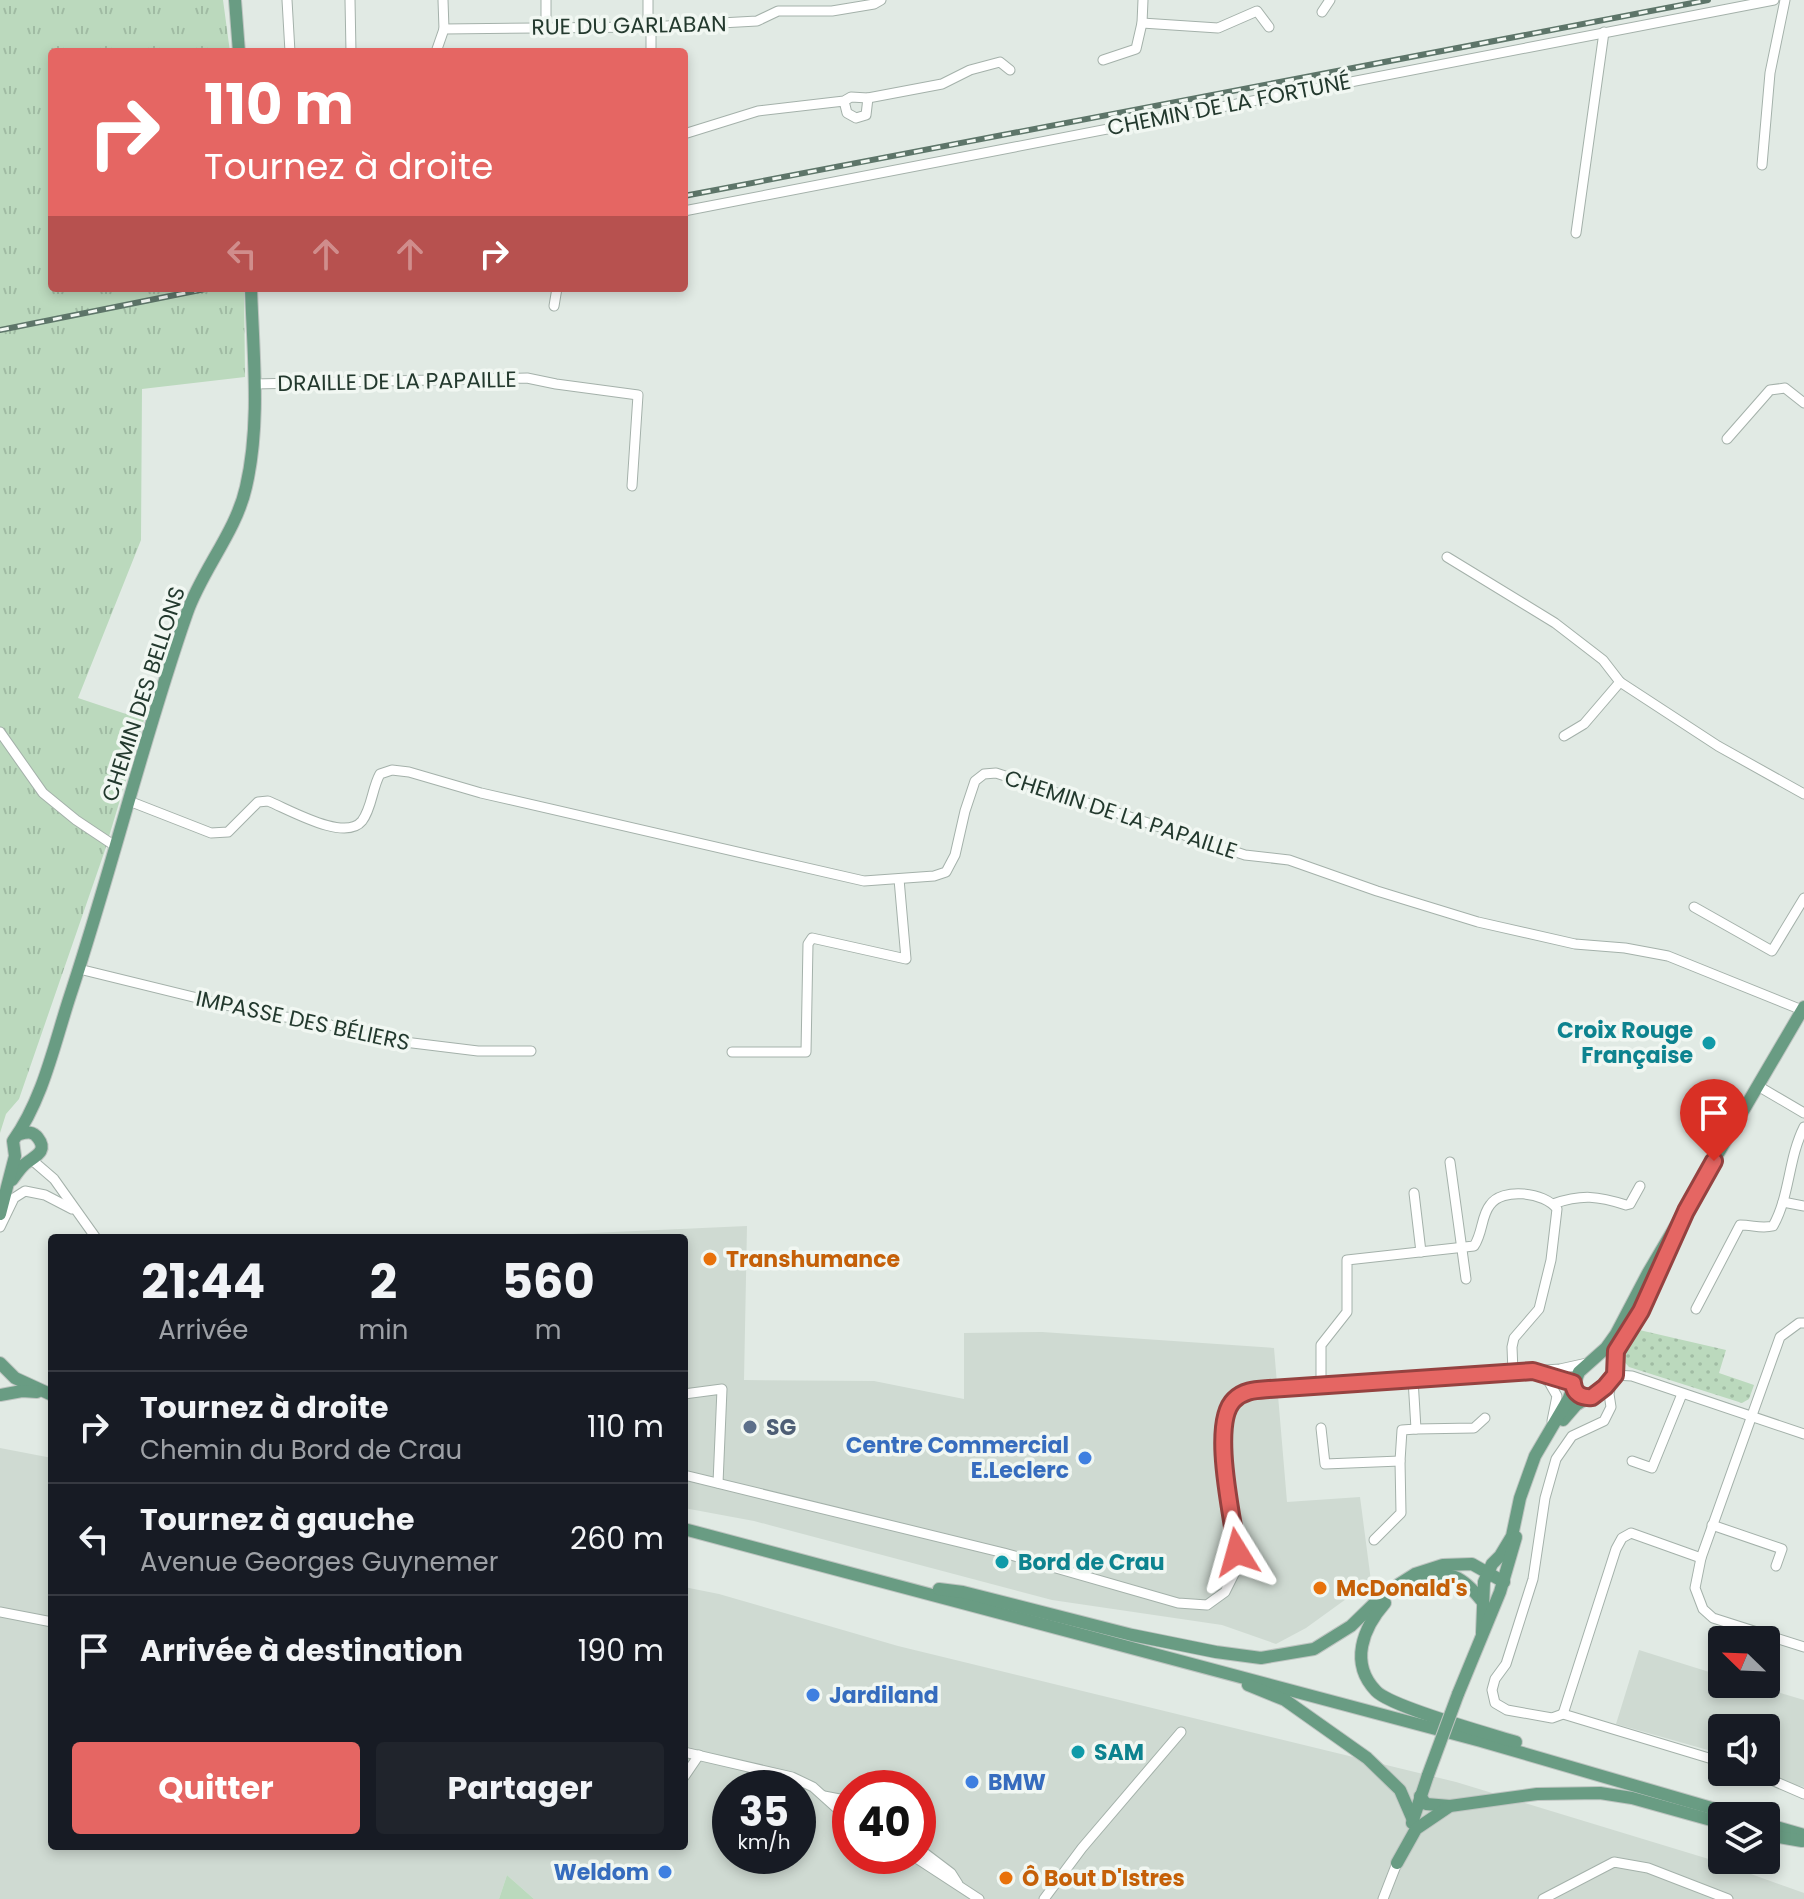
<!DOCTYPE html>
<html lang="fr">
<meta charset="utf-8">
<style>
body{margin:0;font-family:Poppins,sans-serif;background:#20242c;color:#f1f3f6;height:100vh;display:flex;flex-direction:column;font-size:30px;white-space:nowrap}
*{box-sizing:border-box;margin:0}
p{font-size:26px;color:#9ea1a6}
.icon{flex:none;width:44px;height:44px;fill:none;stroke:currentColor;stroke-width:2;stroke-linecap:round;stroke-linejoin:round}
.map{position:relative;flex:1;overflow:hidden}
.drawer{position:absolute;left:48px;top:1234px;width:640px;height:616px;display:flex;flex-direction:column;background:#171b24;border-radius:8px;box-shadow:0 4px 12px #0003}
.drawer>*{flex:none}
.top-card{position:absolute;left:48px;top:48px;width:640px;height:244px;border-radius:8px;box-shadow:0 4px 12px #0003;background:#e56663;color:#fff;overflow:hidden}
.needle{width:52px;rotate:293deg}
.fabs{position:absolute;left:1708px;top:1626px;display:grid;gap:16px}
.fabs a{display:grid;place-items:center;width:72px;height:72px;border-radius:8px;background:#171b24;box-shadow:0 4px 12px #0003;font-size:40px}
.speed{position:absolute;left:712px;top:1770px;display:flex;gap:16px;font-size:40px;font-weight:700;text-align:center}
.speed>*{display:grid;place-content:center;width:104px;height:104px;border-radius:50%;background:#171b24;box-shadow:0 4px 12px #0003;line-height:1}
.speed small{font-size:20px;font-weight:400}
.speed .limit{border:12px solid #d22;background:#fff;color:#111}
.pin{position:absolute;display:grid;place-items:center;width:68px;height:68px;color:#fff;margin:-82px -34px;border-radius:50% 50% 50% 0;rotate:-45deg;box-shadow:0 0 8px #0007}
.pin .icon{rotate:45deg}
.me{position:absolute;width:88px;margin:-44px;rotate:352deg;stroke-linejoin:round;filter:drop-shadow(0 0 6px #0008)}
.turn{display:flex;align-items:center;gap:28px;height:168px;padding:0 24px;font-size:36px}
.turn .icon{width:104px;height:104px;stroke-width:2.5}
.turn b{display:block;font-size:56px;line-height:68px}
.lanes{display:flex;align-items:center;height:76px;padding:0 24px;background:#0003;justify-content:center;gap:40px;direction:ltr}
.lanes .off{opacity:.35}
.eta{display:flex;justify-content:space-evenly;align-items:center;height:136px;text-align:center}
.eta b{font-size:48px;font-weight:700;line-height:56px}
.primary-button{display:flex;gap:16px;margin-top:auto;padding:16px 24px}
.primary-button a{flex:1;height:92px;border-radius:8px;background:#e56663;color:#fff;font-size:32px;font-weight:700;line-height:92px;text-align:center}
.primary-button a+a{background:#20242c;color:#f1f3f6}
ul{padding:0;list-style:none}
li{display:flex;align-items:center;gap:24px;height:112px;padding:0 24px;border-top:2px solid #363941}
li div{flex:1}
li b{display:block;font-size:30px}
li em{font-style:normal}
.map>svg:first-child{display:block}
.built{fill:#cfdad2;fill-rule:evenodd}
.grass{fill:url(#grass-tufts)}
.park{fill:url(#park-dots)}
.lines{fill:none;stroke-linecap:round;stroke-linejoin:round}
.minor-casing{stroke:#a4b1aa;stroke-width:11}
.major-casing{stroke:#bdc4c0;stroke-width:14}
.minor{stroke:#fff;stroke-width:9}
.major{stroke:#699c83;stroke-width:12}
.rail-casing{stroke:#5d7569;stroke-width:6}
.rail{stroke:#f1f7f2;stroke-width:3;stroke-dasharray:9;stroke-linecap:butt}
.major-bridge-casing{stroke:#bdc4c0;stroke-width:14;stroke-linecap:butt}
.major-bridge{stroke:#699c83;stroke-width:12}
.route-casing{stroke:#954240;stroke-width:20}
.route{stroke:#e56663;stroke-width:14}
.culture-dot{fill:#0f9aa8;stroke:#f1f7f2;stroke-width:3}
.food-dot{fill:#e8710a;stroke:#f1f7f2;stroke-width:3}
.service-dot{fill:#5c6f8a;stroke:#f1f7f2;stroke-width:3}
.shop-dot{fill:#3f7fe0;stroke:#f1f7f2;stroke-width:3}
.labels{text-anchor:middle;stroke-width:7;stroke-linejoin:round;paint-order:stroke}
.street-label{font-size:22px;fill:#23392e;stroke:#f1f7f2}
.culture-label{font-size:22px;font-weight:bold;fill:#0d838f;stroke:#f1f7f2;text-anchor:start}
.food-label{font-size:22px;font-weight:bold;fill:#c56008;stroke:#f1f7f2;text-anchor:start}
.service-label{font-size:22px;font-weight:bold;fill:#4e5e75;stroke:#f1f7f2;text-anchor:start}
.shop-label{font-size:22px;font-weight:bold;fill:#366cbe;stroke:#f1f7f2;text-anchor:end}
</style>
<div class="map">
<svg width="1804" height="1899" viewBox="0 0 1804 1899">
<defs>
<pattern id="grass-tufts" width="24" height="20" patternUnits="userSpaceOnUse" patternTransform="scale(2)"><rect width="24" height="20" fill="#bbd9bd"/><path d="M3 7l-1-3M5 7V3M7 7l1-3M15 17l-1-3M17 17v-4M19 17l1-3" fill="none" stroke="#a0bba3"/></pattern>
<pattern id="park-dots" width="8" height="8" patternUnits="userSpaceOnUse" patternTransform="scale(2)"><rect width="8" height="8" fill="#bbd9bd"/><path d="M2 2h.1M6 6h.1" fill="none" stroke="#a0bba3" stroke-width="1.8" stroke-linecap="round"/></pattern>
</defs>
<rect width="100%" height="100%" fill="#e1eae4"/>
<!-- built -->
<g class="built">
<path d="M747,1226L744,1380L874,1381L964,1399V1333L1042,1332L1274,1348L1287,1502L1360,1497L1371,1581L1306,1628L1276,1644L1222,1625L1052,1600L754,1521L684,1508V1238H483Z"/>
<path d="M0,1448L52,1458V1846H684V1587L719,1594L898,1646L1456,1782L1712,1860L1804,1893V1899H534L507,1875L499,1899H0ZM730,1788H798V1856H730ZM850,1788H918V1856H850Z"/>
<path d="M1639,1650L1722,1676V1684H1750L1804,1700V1787L1784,1782L1766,1770V1728H1722V1754L1616,1724Z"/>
</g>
<!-- grass -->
<g class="grass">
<path d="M0,0H223L230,52H52V288H244L245,377L142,389L141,540L78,698L144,720L104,853L19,1099L6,1114L0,1133Z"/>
<path d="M507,1875L534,1899H499Z"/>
</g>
<!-- park -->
<path class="park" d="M1635,1329L1726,1350L1719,1373L1754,1385L1749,1399L1742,1403L1629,1367L1620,1357L1621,1348Z"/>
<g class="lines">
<!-- minor casing -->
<g class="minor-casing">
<g id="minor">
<path d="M287,0L290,52"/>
<path d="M350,0L351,52"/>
<path d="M443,0L444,29"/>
<path d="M546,0V27"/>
<path d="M648,0V27"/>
<path d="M1322,12L1330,0"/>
<path d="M1142,23L1218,28L1257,11L1269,27"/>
<path d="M436,52L444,29L648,27L757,21L778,11H832L874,4L881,0"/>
<path d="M651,52V26"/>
<path d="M1103,60L1136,49L1142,23L1143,0"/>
<path d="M868,98L942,84L970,70L1000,62L1010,70"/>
<path d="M684,134L758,111L844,101L851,97L868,98L866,115L856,118L847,113L844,101"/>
<path d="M1762,165L1770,73L1785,0"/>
<path d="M684,211L1774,0"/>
<path d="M1576,233L1604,32"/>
<path d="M554,306L557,288"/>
<path d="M254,384L527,378L556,384L638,395L632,486"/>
<path d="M1727,439L1770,390L1785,388L1804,403"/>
<path d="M1447,557L1555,623L1603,660L1620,682L1718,746L1804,794"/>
<path d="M0,732L43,793L76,820L115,846"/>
<path d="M1564,736L1584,724L1620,682"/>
<path d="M129,801L211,833L228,832L258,802L268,801C290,810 345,842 362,821C372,808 372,788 380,774L392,770L409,772L481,793L864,881L934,876L946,872L955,855L965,811L975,781L984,774L996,773L1245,855L1289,860L1377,891L1478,922L1575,944L1625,948L1668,956L1802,1010"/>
<path d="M1694,907L1772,951L1804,898"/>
<path d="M79,969L263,1014L323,1022L346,1031L388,1040L478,1051H531"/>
<path d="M732,1052H806L808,944L812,938L906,959L899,879"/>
<path d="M1758,1086L1804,1113"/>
<path d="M32,1160L54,1179L96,1238"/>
<path d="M1450,1162L1466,1279"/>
<path d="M1414,1193L1421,1252"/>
<path d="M1783,1202L1804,1206"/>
<path d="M1553,1204C1582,1194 1598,1196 1626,1205L1630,1204L1640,1186"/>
<path d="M0,1227L14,1198L25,1191L45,1195L72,1209"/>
<path d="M1696,1309L1740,1225C1753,1225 1761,1229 1773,1226C1790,1196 1788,1159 1804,1127"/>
<path d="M1804,1323H1799L1780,1337L1701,1558L1695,1588L1703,1609L1713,1618L1804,1647"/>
<path d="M1533,1371L1549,1382L1557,1396L1552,1421"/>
<path d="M1540,1373L1573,1383"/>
<path d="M1615,1375L1632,1376L1804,1434"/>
<path d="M1612,1379L1609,1394L1611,1407L1604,1421L1572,1436L1556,1459L1545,1498L1533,1579L1506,1664L1495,1679L1492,1690L1495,1703L1507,1710L1552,1718L1563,1714L1722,1762"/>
<path d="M1321,1385V1345L1347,1312V1260L1474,1246C1483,1233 1481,1216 1490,1205C1502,1187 1545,1192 1557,1209L1551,1260L1539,1309L1514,1338L1512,1347L1513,1372"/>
<path d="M684,1394L722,1389L718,1483"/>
<path d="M1321,1428L1325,1464L1400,1461"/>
<path d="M1416,1429L1474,1428L1485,1418"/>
<path d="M1632,1461L1652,1468L1682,1394"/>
<path d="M684,1475L1004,1553L1178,1603L1207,1605L1225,1592L1237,1568L1222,1430L1228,1408L1246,1391L1560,1369L1587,1363"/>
<path d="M1712,1525L1782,1549L1776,1566"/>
<path d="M1374,1540L1401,1513L1400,1461L1402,1430L1416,1429L1413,1379"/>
<path d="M0,1612L52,1622"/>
<path d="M1563,1714L1616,1549L1622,1538L1631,1533L1701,1558"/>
<path d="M684,1752L792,1777L813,1787L843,1814"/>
<path d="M1753,1772L1804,1794"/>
<path d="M684,1777L699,1755"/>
<path d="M824,1796L850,1801"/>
<path d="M850,1804L844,1810L842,1820L850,1834"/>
<path d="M918,1848L951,1873L958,1884"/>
<path d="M913,1856L979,1899"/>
<path d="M1044,1899L1082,1848L1181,1732"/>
<path d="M1383,1899L1397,1863"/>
<path d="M1543,1899L1614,1862L1648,1868L1728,1899"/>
</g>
</g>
<!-- major casing -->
<g class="major-casing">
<g id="major">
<path d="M235,0L239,52"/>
<path d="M12,1180C16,1175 20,1168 25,1164C33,1157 49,1152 38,1138C33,1131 27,1132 20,1134"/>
<path d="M0,1214L15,1156L13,1141C43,1099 54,1045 70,996C112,869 143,739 187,613C202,570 236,532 246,487C261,423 253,353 251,288"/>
<path d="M0,1363L15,1378L52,1395"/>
<path d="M0,1395L22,1391L37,1392"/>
<path d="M1563,1420L1576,1405L1605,1387L1615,1375L1616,1351L1641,1311L1675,1240"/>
<path d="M684,1529L1481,1741L1739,1816"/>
<path d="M1418,1582C1448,1566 1464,1578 1482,1601"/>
<path d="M939,1589L963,1592L1132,1635L1216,1652L1261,1658L1314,1649L1351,1626L1385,1593L1415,1574L1443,1565L1472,1564L1504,1582"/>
<path d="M1385,1603C1363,1628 1349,1663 1376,1691C1391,1707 1490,1734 1516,1742"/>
<path d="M1482,1633L1484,1582L1492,1564L1500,1556L1512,1536L1520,1498L1535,1456L1569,1398L1579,1372L1606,1348L1616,1334L1648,1273L1804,1007"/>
<path d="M1248,1685L1285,1700L1367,1758L1400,1790L1413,1820"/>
<path d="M1458,1694L1500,1592L1516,1537"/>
<path d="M1420,1796L1426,1804L1450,1806"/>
<path d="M1412,1823L1428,1775"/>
<path d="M1766,1824L1804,1835"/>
<path d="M1766,1835L1802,1841"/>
<path d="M1397,1863L1416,1829L1450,1806L1537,1794L1600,1793L1632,1798L1722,1823"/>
</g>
</g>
<!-- minor -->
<use href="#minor" class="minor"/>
<!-- major -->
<use href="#major" class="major"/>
<!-- rail casing -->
<g class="rail-casing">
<g id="rail">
<path d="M684,196L1708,0"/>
<path d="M0,330L210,288"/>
</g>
</g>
<!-- rail -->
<use href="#rail" class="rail"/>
<!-- major-bridge casing -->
<g class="major-bridge-casing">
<path id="major-bridge" d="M1428,1775L1458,1694"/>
</g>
<!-- major-bridge -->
<use href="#major-bridge" class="major-bridge"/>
</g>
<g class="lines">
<!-- route casing -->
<g class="route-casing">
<path id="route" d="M1237,1552C1233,1519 1210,1423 1234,1400C1244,1390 1256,1390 1269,1389L1533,1371L1573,1383C1574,1394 1582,1398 1592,1397L1605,1387L1615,1375L1616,1351L1641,1311L1686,1211L1714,1161"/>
</g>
<!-- route -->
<use href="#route" class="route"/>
</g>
<!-- markers -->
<g class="culture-dot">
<circle cx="1709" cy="1043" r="8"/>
<circle cx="1002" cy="1562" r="8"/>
<circle cx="1078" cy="1752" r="8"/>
</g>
<g class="food-dot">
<circle cx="710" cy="1259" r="8"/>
<circle cx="1320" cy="1588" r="8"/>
<circle cx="1006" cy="1878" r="8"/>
</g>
<circle class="service-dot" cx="750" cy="1427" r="8"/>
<g class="shop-dot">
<circle cx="1085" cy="1458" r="8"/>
<circle cx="813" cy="1695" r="8"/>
<circle cx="972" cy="1782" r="8"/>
<circle cx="665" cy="1872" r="8"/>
</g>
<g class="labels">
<!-- street labels -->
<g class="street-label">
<text transform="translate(629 25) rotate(-1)" y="8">RUE DU GARLABAN</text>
<text transform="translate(1229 104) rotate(-11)" y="8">CHEMIN DE LA FORTUNÉ</text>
<text transform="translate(397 381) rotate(-1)" y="8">DRAILLE DE LA PAPAILLE</text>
<text transform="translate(143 694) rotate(-72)" y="8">CHEMIN DES BELLONS</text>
<text transform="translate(1121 814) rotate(18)" y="8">CHEMIN DE LA PAPAILLE</text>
<text transform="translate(303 1020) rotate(12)" y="8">IMPASSE DES BÉLIERS</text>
</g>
<!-- culture labels -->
<g class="culture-label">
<text x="1693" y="1038" text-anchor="end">Croix Rouge<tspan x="1693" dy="25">Française</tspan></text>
<text x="1018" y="1570">Bord de Crau</text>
<text x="1094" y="1760">SAM</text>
</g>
<!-- food labels -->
<g class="food-label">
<text x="726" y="1267">Transhumance</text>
<text x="1336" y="1596">McDonald's</text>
<text x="1022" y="1886">Ô Bout D'Istres</text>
</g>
<!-- service labels -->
<g class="service-label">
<text x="766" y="1435">SG</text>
</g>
<!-- shop labels -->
<g class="shop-label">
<text x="1069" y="1453">Centre Commercial<tspan x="1069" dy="25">E.Leclerc</tspan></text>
<text x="829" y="1703" text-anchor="start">Jardiland</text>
<text x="988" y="1790" text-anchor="start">BMW</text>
<text x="649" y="1880">Weldom</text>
</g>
</g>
</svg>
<div class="fabs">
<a><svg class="needle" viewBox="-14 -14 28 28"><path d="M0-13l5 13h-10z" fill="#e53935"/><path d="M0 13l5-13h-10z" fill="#9ea1a6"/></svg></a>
<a><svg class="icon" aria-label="sound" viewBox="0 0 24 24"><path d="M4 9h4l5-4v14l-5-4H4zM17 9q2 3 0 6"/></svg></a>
<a><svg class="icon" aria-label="layers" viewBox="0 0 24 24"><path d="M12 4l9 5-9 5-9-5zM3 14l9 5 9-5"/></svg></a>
</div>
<div class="speed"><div>35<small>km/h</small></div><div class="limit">40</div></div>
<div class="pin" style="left:1714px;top:1161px;background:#d93025"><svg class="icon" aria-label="arrive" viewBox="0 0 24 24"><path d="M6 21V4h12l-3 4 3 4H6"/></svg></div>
<svg class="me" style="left:1237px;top:1552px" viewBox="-20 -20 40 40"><path d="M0-17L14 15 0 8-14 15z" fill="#e56663" stroke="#fff" stroke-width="4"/></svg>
<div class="top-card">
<div class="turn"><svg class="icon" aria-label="right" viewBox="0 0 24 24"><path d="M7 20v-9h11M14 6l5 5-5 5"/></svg><div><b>110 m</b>Tournez à droite</div></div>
<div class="lanes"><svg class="icon off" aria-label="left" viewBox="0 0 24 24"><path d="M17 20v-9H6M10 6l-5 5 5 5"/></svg><svg class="icon off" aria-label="ahead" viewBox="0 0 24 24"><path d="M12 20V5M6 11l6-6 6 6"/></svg><svg class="icon off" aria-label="ahead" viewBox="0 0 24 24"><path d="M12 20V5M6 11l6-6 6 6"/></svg><svg class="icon" aria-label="right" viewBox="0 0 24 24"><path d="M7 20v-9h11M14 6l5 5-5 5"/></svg></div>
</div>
<section class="drawer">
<div class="eta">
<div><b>21:44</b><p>Arrivée</p></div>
<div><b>2</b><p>min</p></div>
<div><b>560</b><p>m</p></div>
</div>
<ul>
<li><svg class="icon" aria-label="right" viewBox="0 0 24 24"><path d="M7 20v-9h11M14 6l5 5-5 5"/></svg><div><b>Tournez à droite</b><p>Chemin du Bord de Crau</p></div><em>110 m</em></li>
<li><svg class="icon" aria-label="left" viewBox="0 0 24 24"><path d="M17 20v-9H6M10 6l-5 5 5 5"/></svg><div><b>Tournez à gauche</b><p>Avenue Georges Guynemer</p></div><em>260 m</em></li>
<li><svg class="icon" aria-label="arrive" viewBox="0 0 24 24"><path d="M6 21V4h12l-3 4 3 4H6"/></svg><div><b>Arrivée à destination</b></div><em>190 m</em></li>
</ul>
<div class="primary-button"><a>Quitter</a><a>Partager</a></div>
</section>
</div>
